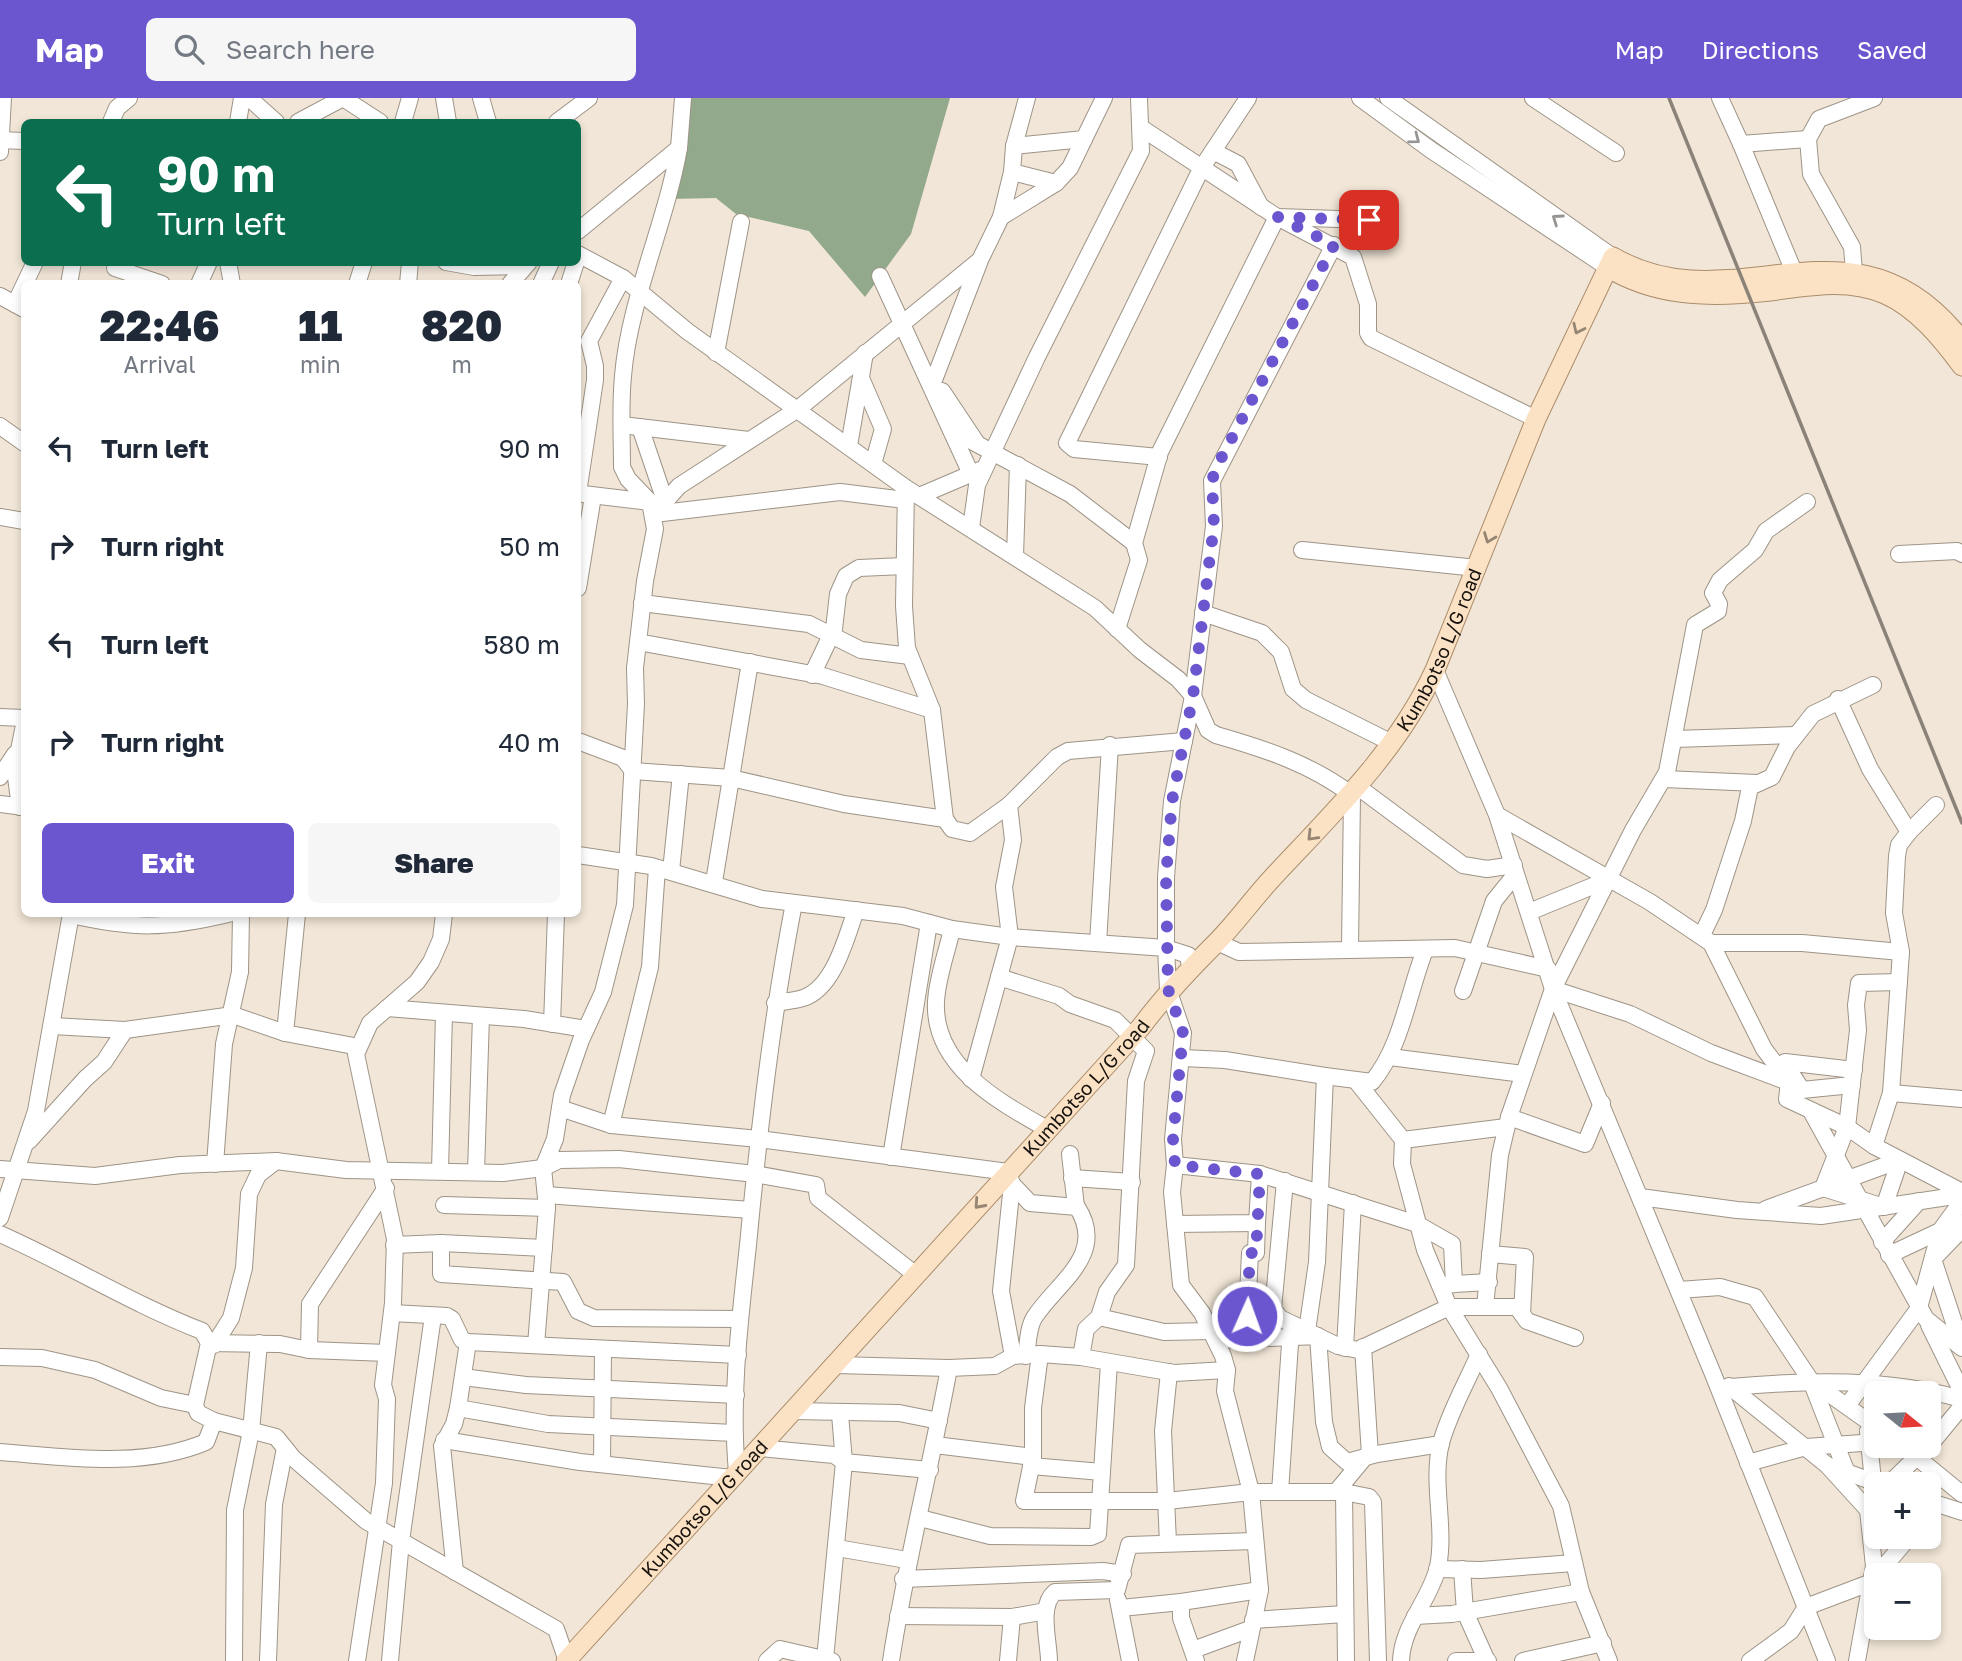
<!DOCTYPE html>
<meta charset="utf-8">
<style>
body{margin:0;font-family:"Golos Text",sans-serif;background:#f6f6f7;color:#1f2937;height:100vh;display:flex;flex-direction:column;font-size:26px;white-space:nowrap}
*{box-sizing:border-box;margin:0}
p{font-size:23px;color:#747a83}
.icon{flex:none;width:38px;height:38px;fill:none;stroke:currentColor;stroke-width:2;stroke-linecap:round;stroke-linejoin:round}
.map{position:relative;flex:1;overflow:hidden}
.side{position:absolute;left:21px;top:182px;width:560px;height:637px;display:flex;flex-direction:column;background:#fff;border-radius:10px;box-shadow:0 4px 10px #0003}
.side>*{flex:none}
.guide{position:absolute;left:21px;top:21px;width:560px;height:147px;border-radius:10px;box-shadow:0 4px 10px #0003;background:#0b6e4f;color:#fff;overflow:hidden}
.needle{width:46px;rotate:108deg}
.controls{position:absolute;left:1864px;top:1283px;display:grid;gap:14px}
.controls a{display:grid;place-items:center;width:77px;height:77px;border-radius:10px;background:#fff;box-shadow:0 4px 10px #0003;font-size:35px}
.pin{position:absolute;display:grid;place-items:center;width:60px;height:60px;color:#fff;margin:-30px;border-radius:14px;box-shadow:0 4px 10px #0006}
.me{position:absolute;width:77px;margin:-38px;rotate:2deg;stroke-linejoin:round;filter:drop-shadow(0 0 5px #0008)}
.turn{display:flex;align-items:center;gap:24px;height:147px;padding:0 21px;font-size:32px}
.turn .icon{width:91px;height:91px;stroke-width:2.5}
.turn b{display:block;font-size:49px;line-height:60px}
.eta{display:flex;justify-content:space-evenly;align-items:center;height:119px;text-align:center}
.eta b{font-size:42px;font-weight:800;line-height:49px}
.primary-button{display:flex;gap:14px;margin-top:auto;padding:14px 21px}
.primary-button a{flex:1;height:80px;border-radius:10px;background:#6c56d0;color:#fff;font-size:28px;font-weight:800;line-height:80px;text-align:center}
.primary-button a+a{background:#f6f6f7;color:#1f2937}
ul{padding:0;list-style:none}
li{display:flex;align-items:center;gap:21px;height:98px;padding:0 21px}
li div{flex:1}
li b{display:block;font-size:26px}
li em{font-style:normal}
header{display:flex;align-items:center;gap:42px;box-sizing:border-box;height:98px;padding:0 35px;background:#6c56d0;color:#fff}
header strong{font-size:33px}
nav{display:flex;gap:38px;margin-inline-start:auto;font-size:24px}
.search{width:490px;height:63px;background:#f6f6f7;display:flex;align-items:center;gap:18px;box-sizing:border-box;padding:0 24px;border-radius:10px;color:#747a83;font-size:26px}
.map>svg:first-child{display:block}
.forest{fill:#92a98c}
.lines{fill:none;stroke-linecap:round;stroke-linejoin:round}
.minor-casing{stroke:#9e9487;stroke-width:18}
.major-casing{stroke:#ab8d6b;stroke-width:21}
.minor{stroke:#fff;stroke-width:16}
.major{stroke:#fce2c4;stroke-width:19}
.rail{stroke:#8b8379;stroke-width:3.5}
.oneway{stroke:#979593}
.oneway2{stroke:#958573}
.route{stroke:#6c56d0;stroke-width:12;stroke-dasharray:0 21.6}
.labels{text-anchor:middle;stroke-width:5;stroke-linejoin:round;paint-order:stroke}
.street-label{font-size:19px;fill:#17130f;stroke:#fef3e5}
</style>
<header>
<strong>Map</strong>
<div class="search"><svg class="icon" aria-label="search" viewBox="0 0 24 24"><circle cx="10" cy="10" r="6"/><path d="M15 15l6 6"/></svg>Search here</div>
<nav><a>Map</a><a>Directions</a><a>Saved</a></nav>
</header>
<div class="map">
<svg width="1962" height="1563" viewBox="0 0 1962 1563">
<rect width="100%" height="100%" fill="#f1e6d7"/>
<!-- forest -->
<path class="forest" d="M688,0H950L911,136L865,199L809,133L736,116L716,100L668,101Z"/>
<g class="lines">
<!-- minor casing -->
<g class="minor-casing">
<g id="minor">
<path d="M249,0L276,24"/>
<path d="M343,0L380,24"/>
<path d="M444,0L448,24"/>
<path d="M481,0L488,24"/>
<path d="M1027,0L1014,48L1084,41L1104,0"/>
<path d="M1360,0L1431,52L1607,169"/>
<path d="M1388,0L1613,159"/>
<path d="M1533,0L1616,55"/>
<path d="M1720,0L1741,46L1808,41"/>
<path d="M111,24L117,10L129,0"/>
<path d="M238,24L242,0"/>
<path d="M298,24L343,0"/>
<path d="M403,24L410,0"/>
<path d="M557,24L589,0"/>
<path d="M1143,31L1277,119L1353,159L1368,206V235L1371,240L1536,321"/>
<path d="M0,42L24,43"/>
<path d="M1741,46L1799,186"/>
<path d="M1014,48L1012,74L1056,85L1070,70L1084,41"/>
<path d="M679,50L683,0"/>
<path d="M1213,53L1238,66L1261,109"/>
<path d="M0,54L3,0"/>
<path d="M1012,74L1001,119L1056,85"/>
<path d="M578,156L623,180L687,233L906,390L1095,510L1140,552L1178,581L1193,598L1208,632L1216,637C1265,651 1311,666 1352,697L1350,851"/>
<path d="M228,164L232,186"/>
<path d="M446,164L474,169L518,168"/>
<path d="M115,170L162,186"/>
<path d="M1854,174L1852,149L1811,76L1808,41L1819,21L1874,0"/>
<path d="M880,178L971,376"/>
<path d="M69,186L73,164"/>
<path d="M199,186L209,164"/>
<path d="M357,186L364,164"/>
<path d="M408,186L410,164"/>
<path d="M510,186L529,164"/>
<path d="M541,186L551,164"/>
<path d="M569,186L576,164"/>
<path d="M0,198L24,211"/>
<path d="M15,206L35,164"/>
<path d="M716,255L741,124"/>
<path d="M861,280L883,331L873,366"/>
<path d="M934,282L979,165"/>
<path d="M942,293L976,344"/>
<path d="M622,327L749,342"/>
<path d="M0,328L24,345"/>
<path d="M640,329L665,403"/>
<path d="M951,332L1070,396L1134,445"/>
<path d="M849,348L865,255"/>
<path d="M1159,359L1074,351L1067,345L1201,71L1248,0"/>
<path d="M906,390L904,508L907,550L932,612L945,721L952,731L970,735L1009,707L1057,659L1068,653L1184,643"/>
<path d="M578,395L595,282V268L589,243L623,180"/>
<path d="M583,396L650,404"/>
<path d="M919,398L980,372"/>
<path d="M654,416L679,388L798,311L980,162L1001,119"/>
<path d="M654,416L840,394L905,402"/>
<path d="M0,419L24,423"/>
<path d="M971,430L977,387L1037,259L1141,53L1139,0"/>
<path d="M1302,452L1477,470"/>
<path d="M1899,456L1957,453L1962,456"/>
<path d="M1015,458L1018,367"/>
<path d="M578,490L593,398"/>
<path d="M642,505L809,526L861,552L910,558"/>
<path d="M1203,515L1262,535L1281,554L1293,591L1306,602L1392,645"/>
<path d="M1117,531L1139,462L1134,445L1160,354L1277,119L1369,122"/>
<path d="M638,544L823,578L932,612"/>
<path d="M1435,572L1497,717L1553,891L1713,1276L1827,1563"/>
<path d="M812,577L834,531L838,496L846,478L859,470L904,468"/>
<path d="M1838,601L1870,671L1909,734"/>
<path d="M0,619L24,620"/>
<path d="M1675,641L1796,637"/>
<path d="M578,643L623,660L633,673L731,680L844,706L945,721"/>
<path d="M0,679L15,656"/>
<path d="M1664,681L1757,685"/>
<path d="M1358,689L1463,767L1487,771L1514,767"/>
<path d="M0,706L24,709"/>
<path d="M20,709L15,672L24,627"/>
<path d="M1497,717L1650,804L1711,845L1764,951L1789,984L1787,1001L1847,1029L1874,1048L1962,1094"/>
<path d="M578,757L651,768L762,801L903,818L952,831L1010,839L1166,850L1168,891L1183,935L1173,1041L1175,1067L1172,1094L1181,1187L1202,1215L1223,1258L1227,1272L1225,1293L1251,1394L1260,1492L1245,1563"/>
<path d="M671,773L681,676"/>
<path d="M714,784L750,564"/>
<path d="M1529,814L1610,781"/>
<path d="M71,817C134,831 165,831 228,816"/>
<path d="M952,831C947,854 937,880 936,904C933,969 1000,1004 1047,1031"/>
<path d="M1702,837L1714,812L1743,723L1750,689L1772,679L1787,649L1813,616L1873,587"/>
<path d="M1217,844L1239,854L1455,850L1548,871"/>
<path d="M1098,845L1110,647"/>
<path d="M1711,845H1802L1901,854"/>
<path d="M1190,869L1188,857L1166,850V779L1172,703L1193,598L1214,428L1212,383L1334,147"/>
<path d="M999,879L1059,898L1070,906L1115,922L1146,953L1136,983L1126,1167L1107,1194L1099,1219L1086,1231L1081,1259"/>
<path d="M1899,884L1859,885L1856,907L1858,932L1847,1029L1823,1090L1884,1109L1900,1062"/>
<path d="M1553,891L1630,916L1711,955L1788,984"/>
<path d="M1463,893L1494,803L1515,777"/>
<path d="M775,905C784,903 794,903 803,900C834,890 846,840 856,812"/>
<path d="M387,910L524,921L586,931"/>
<path d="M552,926L556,816"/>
<path d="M52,928L125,932L233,917L285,935L359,949"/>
<path d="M285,935L297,816"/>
<path d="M1390,959L1523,976"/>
<path d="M1182,960L1225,962L1325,978"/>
<path d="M1785,964L1854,972"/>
<path d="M1789,972L1802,992L1852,987"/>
<path d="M971,981L1010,839L1004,789L1013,742L1009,707"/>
<path d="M1357,984L1403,1042L1402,1066L1425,1152L1449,1209L1499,1290L1561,1408L1581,1494L1609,1563"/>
<path d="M1891,995L1962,1001"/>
<path d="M560,1010L611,1027L759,1041L1008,1074L1012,1086L1001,1193L1013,1258"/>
<path d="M1812,1015L1926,1221L1962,1250"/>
<path d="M1509,1019L1585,1046L1602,1005"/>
<path d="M611,1027L650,869L657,770"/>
<path d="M1403,1042L1506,1029"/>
<path d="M29,1043L85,981L104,964L125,932"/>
<path d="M1874,1048L1891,995L1901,854L1894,815L1897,758L1899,747L1909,734L1936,707"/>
<path d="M1070,1056L1076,1109"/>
<path d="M891,1059L929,825"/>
<path d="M215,1066L224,946L240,874L241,816"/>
<path d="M1175,1067L1260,1076L1417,1126L1452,1146L1454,1186L1442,1188"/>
<path d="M0,1071L95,1078L180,1067L276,1063L346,1072L503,1075L543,1070L559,1062L619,1061L755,1076L816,1087L818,1100L916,1177"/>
<path d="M440,1073L444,915"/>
<path d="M476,1074L481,918"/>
<path d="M1072,1080L1132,1084"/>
<path d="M1285,1083L1273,1211L1280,1220L1338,1248L1358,1252L1449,1209H1485L1500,1057L1509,1019L1553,891L1633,732L1667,674L1695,527L1718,513L1719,506L1713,495L1720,482L1755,452L1766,433L1807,404"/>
<path d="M1012,1086L1030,1105L1077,1109C1108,1157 1056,1185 1034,1220C1028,1230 1028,1246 1026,1258"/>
<path d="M546,1097L751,1112"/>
<path d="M1640,1099L1737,1112L1821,1118L1962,1097"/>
<path d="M444,1107L547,1110"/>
<path d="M1766,1111L1900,1062"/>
<path d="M0,1120L36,1013L71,816"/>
<path d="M1175,1126L1257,1125L1260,1076"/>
<path d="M1962,1131L1933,1161L1962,1249"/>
<path d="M0,1136C68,1166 132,1206 202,1233L209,1245L195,1307L198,1315L214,1323L276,1339L293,1360L366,1423L556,1531L567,1563"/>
<path d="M1882,1144L1919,1103"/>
<path d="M441,1145L544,1150"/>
<path d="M394,1147L441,1145V1176L563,1184L578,1213L594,1220L740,1221"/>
<path d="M1490,1156L1525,1159L1522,1216"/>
<path d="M1889,1157L1940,1133L1962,1103"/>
<path d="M1454,1186L1489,1184"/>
<path d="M1679,1192L1720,1189L1755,1199L1811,1283"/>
<path d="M1485,1209H1517L1527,1223L1575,1240"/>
<path d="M392,1215L447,1218L452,1221L462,1242L468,1244L738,1257"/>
<path d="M1099,1219L1164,1234L1211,1233"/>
<path d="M1929,1227L1962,1294"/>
<path d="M1307,1233L1317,1164L1325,978L1372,984C1402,948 1408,895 1425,852"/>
<path d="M1246,1239L1250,1155H1256L1257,1125"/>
<path d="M1217,1242L1318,1238L1324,1324L1330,1349L1347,1364L1377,1356L1441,1346"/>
<path d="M209,1245L280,1246L309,1252L387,1255"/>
<path d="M214,1247L231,1220L244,1170L249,1096L258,1077L276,1063"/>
<path d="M536,1247L547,1110L543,1070L555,1041L562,997L581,942L603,894L625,807L636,606L635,570L645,483L655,431L650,404L628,381L622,369C622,339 620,308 623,278C629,203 666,125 679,50L578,133"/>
<path d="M1363,1249L1370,1357"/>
<path d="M1345,1250L1353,1105"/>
<path d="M309,1252L310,1206L386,1090"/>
<path d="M1040,1256L1033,1310V1359L1024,1403H1167L1251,1394H1344L1369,1399L1373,1404L1378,1563"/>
<path d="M0,1259L42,1260L95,1272L161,1300L195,1307"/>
<path d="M836,1267L949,1270L995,1268L1013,1258L1040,1256L1081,1259L1174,1275L1227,1272"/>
<path d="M463,1279L526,1287L736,1297"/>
<path d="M1729,1288L1827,1367L1879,1386"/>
<path d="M1731,1289C1811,1282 1885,1280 1962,1301"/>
<path d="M1847,1308L1919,1210L1940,1133L1962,1125"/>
<path d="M458,1310L548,1326L734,1335"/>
<path d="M793,1313L899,1315L939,1323"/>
<path d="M1868,1333L1873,1383"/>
<path d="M444,1342L580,1364L732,1380"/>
<path d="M935,1347L1033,1359"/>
<path d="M1903,1348L1962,1396"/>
<path d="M759,1350L834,1357L844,1364L930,1372"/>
<path d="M0,1354C67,1359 142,1371 206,1344L214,1323"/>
<path d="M1748,1365L1806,1349L1876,1344"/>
<path d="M602,1366L603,1251"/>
<path d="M1827,1367L1868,1412L1874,1468L1857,1563"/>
<path d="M1031,1368L1102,1374"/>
<path d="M737,1374C730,1299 740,1222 748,1147C759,1032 772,918 794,805"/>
<path d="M1847,1375L1811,1283L1876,1329"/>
<path d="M1889,1386L1934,1342L1962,1308"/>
<path d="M1280,1394L1291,1231"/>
<path d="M1336,1394L1365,1359"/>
<path d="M1344,1394L1346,1563"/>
<path d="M1928,1403L1962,1414"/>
<path d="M920,1420L990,1438L1091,1439L1098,1436L1109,1265"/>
<path d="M1168,1445L1163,1333L1169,1274"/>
<path d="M837,1450L907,1462"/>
<path d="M1437,1471L1481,1472L1574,1465"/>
<path d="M1462,1471L1465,1514L1487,1563"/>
<path d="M455,1474L442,1348L454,1326L458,1310L468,1244"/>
<path d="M1877,1477L1910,1438"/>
<path d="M903,1481L1103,1473L1123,1476"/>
<path d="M1118,1502L1130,1563"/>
<path d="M1181,1504L1260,1492"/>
<path d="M1121,1510L1181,1504V1520L1196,1563"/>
<path d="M898,1518L1012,1519L1046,1513"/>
<path d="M1415,1518L1452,1516L1581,1494"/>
<path d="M1253,1522L1345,1516"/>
<path d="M1193,1552L1250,1531"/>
<path d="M825,1561L844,1364L840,1316"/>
<path d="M234,1563L235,1412L251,1333L259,1245"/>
<path d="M268,1563L274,1406L285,1350"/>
<path d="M357,1563L384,1385L387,1301L383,1287L393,1205L395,1141L356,956L370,925L417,884L431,864L441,841L444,816"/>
<path d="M390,1563L401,1443L433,1218"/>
<path d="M767,1563L780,1551L832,1563"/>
<path d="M891,1563C906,1464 931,1368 949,1270"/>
<path d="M1008,1563L1012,1519"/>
<path d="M1049,1563C1049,1543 1038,1508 1055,1494L1117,1492L1129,1447L1255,1443"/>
<path d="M1401,1563C1402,1528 1430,1502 1438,1469C1446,1428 1431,1385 1441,1345C1449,1315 1467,1284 1479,1256"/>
<path d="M1456,1563H1488"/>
<path d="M1523,1563L1603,1545"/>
<path d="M1750,1563L1791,1533L1806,1509L1872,1484L1876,1478"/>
</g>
</g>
<!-- major casing -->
<g class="major-casing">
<g id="major">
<path d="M1614,173C1663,200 1716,199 1770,193C1809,188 1847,180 1885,196C1917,210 1942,241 1962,268"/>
<path id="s1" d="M566,1563L1141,929C1164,898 1188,873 1215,846C1237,824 1254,799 1275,777C1335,713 1398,652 1435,572L1536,321L1613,159C1734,230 1854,103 1962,243"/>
</g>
</g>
<!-- minor -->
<use href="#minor" class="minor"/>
<!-- major -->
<use href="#major" class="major"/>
<!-- rail -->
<path class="rail" d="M1669,0L1962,725"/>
</g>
<!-- one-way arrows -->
<defs><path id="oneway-chevron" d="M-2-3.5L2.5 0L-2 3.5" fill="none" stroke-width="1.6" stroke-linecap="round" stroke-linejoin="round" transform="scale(1.75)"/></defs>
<g class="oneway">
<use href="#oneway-chevron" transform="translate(1415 41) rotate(37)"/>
<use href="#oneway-chevron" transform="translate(1557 121) rotate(-145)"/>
</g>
<g class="oneway2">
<use href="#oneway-chevron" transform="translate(1578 231) rotate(115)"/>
<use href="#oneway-chevron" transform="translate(1489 440) rotate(111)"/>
<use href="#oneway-chevron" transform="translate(1312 738) rotate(134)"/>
<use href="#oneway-chevron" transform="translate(979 1106) rotate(132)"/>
</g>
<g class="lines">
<!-- route -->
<path class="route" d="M1247,1218L1250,1155H1256L1260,1076L1175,1067L1173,1041L1183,935L1168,891L1166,779L1172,703L1193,598L1211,450L1214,428L1212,383L1215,372L1334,147L1278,119L1369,122"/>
</g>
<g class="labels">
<!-- street labels -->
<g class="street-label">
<text dy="7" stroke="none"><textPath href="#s1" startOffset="1340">Kumbotso L/G road</textPath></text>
<text dy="7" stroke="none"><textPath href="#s1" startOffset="774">Kumbotso L/G road</textPath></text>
<text dy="7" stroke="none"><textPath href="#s1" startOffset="206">Kumbotso L/G road</textPath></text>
</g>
</g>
</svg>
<div class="controls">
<a><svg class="needle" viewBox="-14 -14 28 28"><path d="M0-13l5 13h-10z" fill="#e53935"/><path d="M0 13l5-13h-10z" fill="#747a83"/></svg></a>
<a>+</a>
<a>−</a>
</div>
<div class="pin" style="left:1369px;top:122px;background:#d93025"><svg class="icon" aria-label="arrive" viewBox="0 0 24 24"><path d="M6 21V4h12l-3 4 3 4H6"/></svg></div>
<svg class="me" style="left:1247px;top:1218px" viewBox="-20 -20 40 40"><circle r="17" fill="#6c56d0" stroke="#fff" stroke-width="3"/><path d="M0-11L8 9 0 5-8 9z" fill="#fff"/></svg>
<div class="guide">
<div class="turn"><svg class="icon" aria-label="left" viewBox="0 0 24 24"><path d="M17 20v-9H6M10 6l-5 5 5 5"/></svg><div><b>90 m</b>Turn left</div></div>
</div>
<section class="side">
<div class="eta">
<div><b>22:46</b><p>Arrival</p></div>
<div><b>11</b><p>min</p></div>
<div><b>820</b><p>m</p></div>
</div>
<ul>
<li><svg class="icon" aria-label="left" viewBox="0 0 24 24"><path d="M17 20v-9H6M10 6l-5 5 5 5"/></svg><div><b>Turn left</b></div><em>90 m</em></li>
<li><svg class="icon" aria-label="right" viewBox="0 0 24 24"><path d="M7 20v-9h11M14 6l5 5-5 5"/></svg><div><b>Turn right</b></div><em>50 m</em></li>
<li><svg class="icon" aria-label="left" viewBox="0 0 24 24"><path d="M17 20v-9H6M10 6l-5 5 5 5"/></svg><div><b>Turn left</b></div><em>580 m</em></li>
<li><svg class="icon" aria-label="right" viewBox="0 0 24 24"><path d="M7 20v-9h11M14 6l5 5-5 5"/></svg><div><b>Turn right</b></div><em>40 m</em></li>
</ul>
<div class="primary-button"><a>Exit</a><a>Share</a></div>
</section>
</div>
